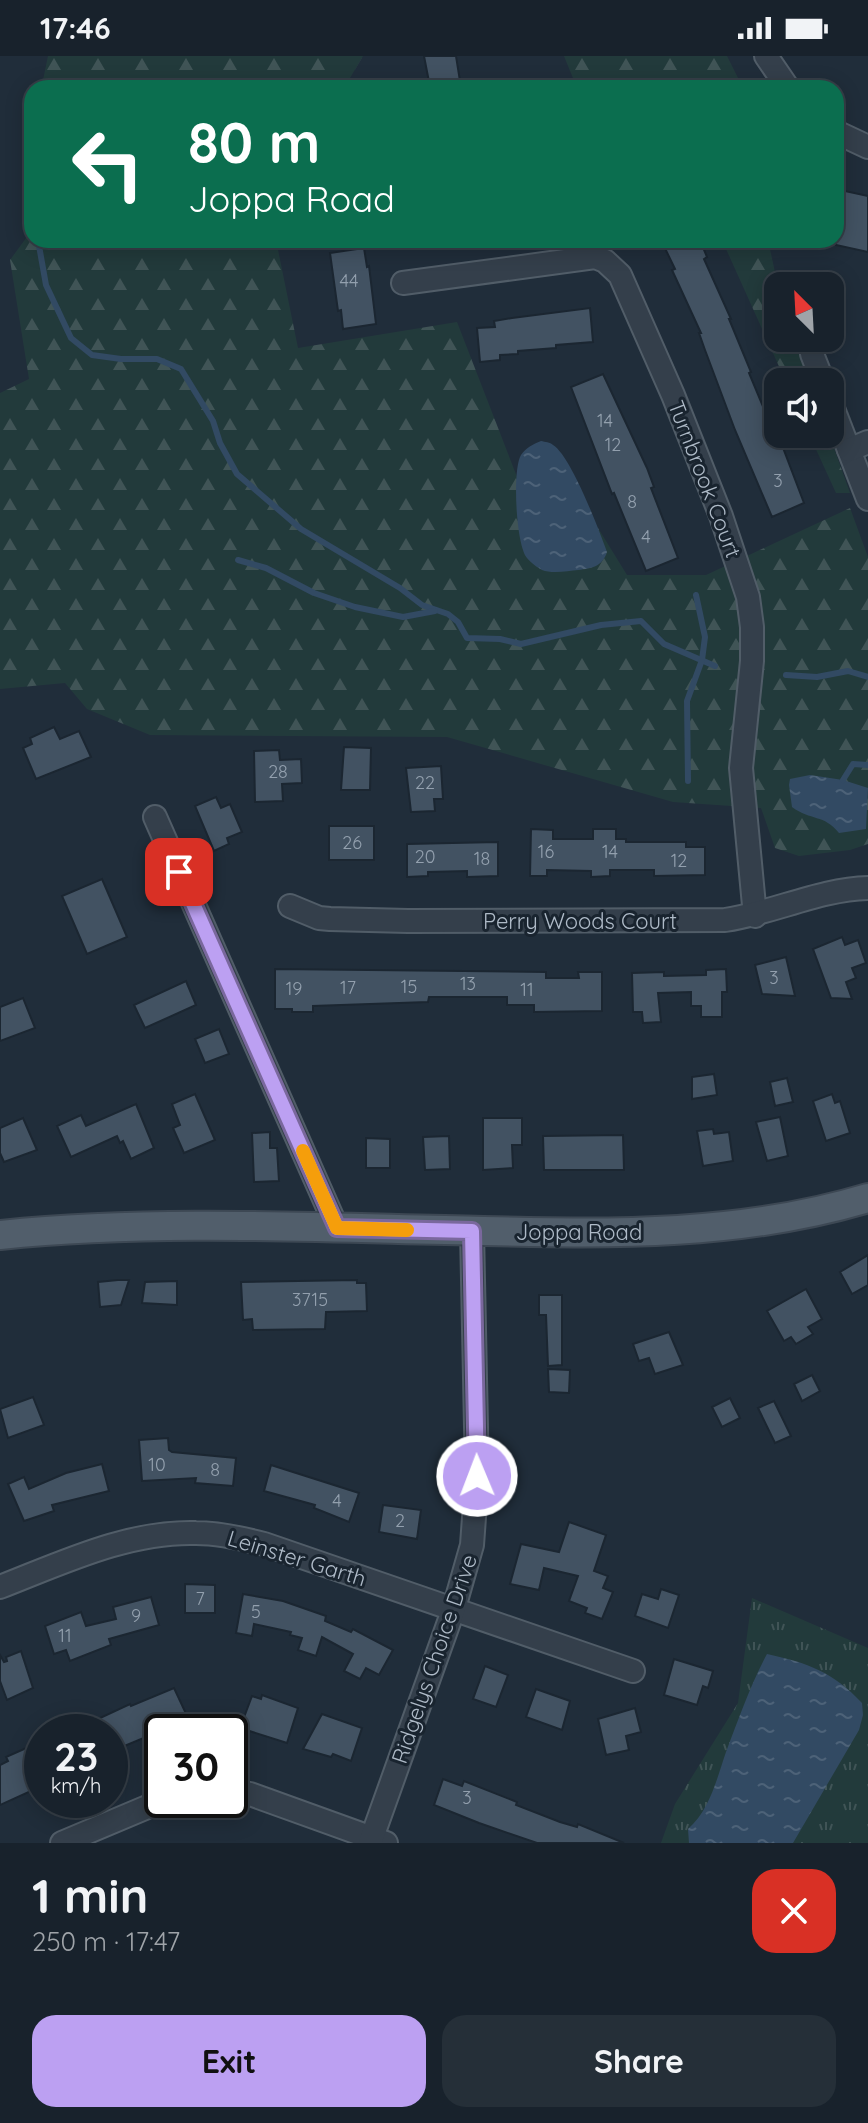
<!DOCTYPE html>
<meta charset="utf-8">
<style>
body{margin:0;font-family:Quicksand,sans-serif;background:#252f38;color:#f1f3f6;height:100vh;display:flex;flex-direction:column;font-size:30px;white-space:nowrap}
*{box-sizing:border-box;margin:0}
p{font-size:26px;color:#9fa4a9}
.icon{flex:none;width:44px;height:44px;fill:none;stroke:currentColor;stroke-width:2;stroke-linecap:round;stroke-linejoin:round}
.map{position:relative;height:1787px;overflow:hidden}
.sheet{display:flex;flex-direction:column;background:#18222c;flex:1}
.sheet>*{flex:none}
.top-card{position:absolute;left:24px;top:24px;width:820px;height:168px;border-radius:24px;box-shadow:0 4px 20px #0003,0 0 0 2px #363f48;background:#0b6e4f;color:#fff;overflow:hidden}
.needle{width:52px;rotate:336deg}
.controls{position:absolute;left:764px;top:216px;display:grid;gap:16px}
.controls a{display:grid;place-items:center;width:80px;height:80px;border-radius:16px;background:#18222c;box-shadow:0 4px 20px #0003,0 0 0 2px #363f48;font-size:40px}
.speed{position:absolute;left:24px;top:1658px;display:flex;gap:16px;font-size:40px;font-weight:700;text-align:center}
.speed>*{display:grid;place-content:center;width:104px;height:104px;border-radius:50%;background:#18222c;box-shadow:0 4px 20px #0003,0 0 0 2px #363f48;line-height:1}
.speed small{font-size:20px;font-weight:400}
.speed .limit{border:4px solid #111;border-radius:12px;background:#fff;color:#111}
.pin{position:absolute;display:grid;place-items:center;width:68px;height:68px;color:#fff;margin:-34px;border-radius:16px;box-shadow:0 4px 12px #0006}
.me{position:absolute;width:88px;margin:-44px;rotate:359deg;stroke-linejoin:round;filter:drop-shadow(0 0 6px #0008)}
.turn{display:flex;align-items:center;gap:28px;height:168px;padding:0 32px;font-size:36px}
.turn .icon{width:104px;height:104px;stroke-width:2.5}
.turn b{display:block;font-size:56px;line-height:68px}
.round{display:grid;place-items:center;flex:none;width:84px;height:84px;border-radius:24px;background:#252f38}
.headline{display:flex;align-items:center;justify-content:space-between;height:136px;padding:0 32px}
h1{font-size:48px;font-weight:800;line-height:60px}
.cta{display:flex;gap:16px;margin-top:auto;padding:16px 32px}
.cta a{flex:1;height:92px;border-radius:24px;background:#bca0f2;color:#111;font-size:32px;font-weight:800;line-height:92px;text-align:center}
.cta a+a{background:#252f38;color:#f1f3f6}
.status{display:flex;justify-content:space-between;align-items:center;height:56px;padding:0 40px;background:#18222c;direction:ltr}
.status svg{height:22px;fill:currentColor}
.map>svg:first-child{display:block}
.forest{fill:url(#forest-firs)}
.park{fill:url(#park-tufts)}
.water{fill:url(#water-ripples)}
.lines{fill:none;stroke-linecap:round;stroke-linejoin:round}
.stream{stroke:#324a63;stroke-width:6}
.building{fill:#425262;stroke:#1b2631;stroke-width:2}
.minor-casing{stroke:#515d68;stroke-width:26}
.major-casing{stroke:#3d4854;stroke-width:32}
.minor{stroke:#343f4b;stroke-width:22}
.major{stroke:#515e6b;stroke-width:28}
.route-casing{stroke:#7a689d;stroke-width:20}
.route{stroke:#bca0f2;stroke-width:14}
.slow{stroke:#f59e0b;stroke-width:14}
.labels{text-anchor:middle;stroke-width:6;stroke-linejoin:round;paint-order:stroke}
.number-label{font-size:18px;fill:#93a0ae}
.street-label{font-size:22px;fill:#aebac7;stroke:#19242f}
</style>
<div class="status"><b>17:46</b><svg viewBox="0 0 49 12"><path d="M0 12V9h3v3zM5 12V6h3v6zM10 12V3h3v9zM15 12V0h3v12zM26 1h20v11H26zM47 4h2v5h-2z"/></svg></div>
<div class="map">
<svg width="868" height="1787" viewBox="0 0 868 1787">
<defs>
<pattern id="forest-firs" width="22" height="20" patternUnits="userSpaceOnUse" patternTransform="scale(2)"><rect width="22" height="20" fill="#223a3b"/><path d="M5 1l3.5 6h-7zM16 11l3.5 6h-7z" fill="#405456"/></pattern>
<pattern id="park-tufts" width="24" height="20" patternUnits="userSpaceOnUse" patternTransform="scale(2)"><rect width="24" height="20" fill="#223a3b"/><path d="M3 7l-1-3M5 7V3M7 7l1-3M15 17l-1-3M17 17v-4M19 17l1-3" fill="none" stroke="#405456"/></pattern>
<pattern id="water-ripples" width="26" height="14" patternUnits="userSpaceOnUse" patternTransform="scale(2)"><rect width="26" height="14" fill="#324a63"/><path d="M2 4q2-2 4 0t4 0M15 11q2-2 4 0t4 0" fill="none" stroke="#4d6278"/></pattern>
</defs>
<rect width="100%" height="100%" fill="#202d3a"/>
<!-- forest -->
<g class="forest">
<path d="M48,0H363L344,32H45L42,29Z"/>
<path d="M564,0H727L743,32H653L648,23L577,32Z"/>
<path d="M32,174V184H276L298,292L457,266L531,457L568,450L598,472L627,519H706L850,452L868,501V788L850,794L799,800L775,792L761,752L673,746L447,681L150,679L87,653L65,627L0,633V337L29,323L10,204Z"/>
<path d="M722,184H768L778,230V282H794L810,326H786Z"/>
<path d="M809,378H829L850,437H836Z"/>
</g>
<!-- park -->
<path class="park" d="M752,1542L868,1592V1787H661L675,1748L738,1647Z"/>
<!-- water -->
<g class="water">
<path d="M541,385C545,386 550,386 553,389C571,400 599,474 607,496C602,511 592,512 578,514C568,515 552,518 542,514C538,512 530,506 527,502C516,489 512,414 521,399C526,392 533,388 541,385Z"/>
<path d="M810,719L843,724L868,732L866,773L839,777C824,758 811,765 792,751L789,729L790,723Z"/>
<path d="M767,1598C808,1607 833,1616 862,1647L863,1659L859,1674L793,1787H689L688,1773C710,1754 717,1722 726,1696C739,1662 750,1630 767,1598Z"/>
</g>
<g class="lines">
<!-- stream -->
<g class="stream">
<path d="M38,184L46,229L71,282L92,299L121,303H157L181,313L213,365L220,387L237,418L301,473L400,532L422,549L448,558L458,566L467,582L500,583L521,588L601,569L641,565L664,588L715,610"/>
<path d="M238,504L266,512L314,537L355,551L403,561L435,555"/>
<path d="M786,619L817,621L848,615L868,621"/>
<path d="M843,724L853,708L868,709"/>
<path d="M688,725L687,645L702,604L705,581L696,539"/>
</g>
</g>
<!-- building -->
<g class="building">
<path d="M424,0H456L460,25L430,31Z"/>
<path d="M836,133L868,140V196L836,189Z"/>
<path d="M661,184H700L707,201L704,203L731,263H729L751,316L749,317L767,360L775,377L777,376L804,447L772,461L735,374L705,294L699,277H701L672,214L675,213Z"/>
<path d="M364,192L367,211L369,210L376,268L343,273L341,254L338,255L330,197Z"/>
<path d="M590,252L593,286L556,289V292L518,295V298L500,299V304L480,306L477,272L495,271L494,265L512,262Z"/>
<path d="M603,318L647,412L654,431L651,432L678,502L646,515L614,437L612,438L571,331Z"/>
<path d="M54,671L60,683L79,675L91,701L36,723L23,692L32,688L30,682Z"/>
<path d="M344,691L371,692L370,734H341Z"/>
<path d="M279,694L280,704L301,703L302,727L282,728L283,745L255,746L254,695Z"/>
<path d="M441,710L443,743H434L435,755L411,756L406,712Z"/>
<path d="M216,741L221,752L230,748L242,776L227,782L229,788L214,795L195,750Z"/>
<rect x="329" y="770" width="45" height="34"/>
<path d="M531,773L553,774V783H593V773H616V783H626V786H686V791H705V819L654,820V814H610V820L591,821V815L547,814V820H530Z"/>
<path d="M498,786V820L467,821V815L428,816V820L407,821V788Z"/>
<path d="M102,823L127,881L87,898L62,840Z"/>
<path d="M842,881L845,889L858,884L866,907L852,912L856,922L846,926L852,943L831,942L813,893Z"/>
<path d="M786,901L795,940L762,938L755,909Z"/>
<path d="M275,913L546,916V922H579L578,916H602V955L534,956V949H507V941H429L428,946L313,950V956H292V953H275Z"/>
<path d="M726,913L727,936H722V961H701V950H691V936L658,937L661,966L643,967L642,956H633L632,917L664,916V920L706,919V914Z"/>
<path d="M186,925L196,949L145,972L134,949Z"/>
<path d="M23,942L35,972L0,985V951Z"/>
<path d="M219,973L229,998L205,1007L195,983Z"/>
<path d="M714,1018L717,1039L692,1043V1021Z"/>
<path d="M787,1022L793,1046L775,1050L770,1026Z"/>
<path d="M195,1038L215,1084L184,1097L173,1072L180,1069L172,1048Z"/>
<path d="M832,1038L835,1047L840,1045L850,1077L826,1085L813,1045Z"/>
<path d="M136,1048L154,1092L131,1103L123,1085L120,1087L117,1080L71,1101L57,1070L81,1059L86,1070Z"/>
<path d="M780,1061L788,1100L767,1105L756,1066Z"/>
<path d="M23,1062L37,1094L4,1106L0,1097V1072Z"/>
<path d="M483,1062H522V1089H512L513,1112L483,1114Z"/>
<path d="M713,1073L714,1078L729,1076L733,1105L703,1110L697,1075Z"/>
<path d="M270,1076V1092H277L279,1125L254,1126L252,1077Z"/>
<path d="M623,1079L624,1114H544L543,1080Z"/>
<path d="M449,1080L450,1113L425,1114L423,1081Z"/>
<path d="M366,1082L390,1083V1112H366Z"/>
<path d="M868,1199V1229L852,1238L840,1216Z"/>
<path d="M118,1224H129L121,1249L100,1251L98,1226Z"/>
<path d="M357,1224V1227H366L367,1255L326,1256L325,1273L253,1274L252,1263L243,1264L241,1226Z"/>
<path d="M177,1225V1249L142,1247L145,1226Z"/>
<path d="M806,1233L822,1263L808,1271L813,1278L796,1288L791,1281L784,1285L767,1255Z"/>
<path d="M539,1239H562V1309L548,1310L546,1259H539Z"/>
<path d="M669,1276L683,1309L655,1318L649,1302L639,1305L633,1288Z"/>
<path d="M548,1313L570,1314L569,1337L549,1336Z"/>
<path d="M812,1319L820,1335L802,1345L794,1328Z"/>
<path d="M33,1341L44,1369L8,1382L0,1353Z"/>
<path d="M730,1342L740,1362L722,1371L712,1351Z"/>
<path d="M774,1345L791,1380L775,1387L758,1352Z"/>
<path d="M168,1382L169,1394L172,1396L236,1402L233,1430L195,1427L196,1422L142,1425L139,1384Z"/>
<path d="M102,1408L109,1435L52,1449L54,1455L24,1465L8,1428L24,1421L29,1433L66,1417Z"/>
<path d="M271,1409L359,1437L349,1466L314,1452L315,1449L264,1435Z"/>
<path d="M383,1449L421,1454L417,1483L379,1476Z"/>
<path d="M569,1466L606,1479L594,1515L608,1520L603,1532L613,1536L602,1563L585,1557L587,1552L569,1545L578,1520L544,1512L539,1534L510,1528L521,1488L559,1496Z"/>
<path d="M185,1528L215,1529V1557H185Z"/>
<path d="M661,1533L679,1539L668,1572L635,1560L642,1538L658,1543Z"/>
<path d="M243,1538L283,1545L326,1560L325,1565L351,1576L353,1573L393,1594L379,1619L366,1612L360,1623L344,1615L353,1598L322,1581L316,1600L298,1594L302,1582L290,1579L291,1576L254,1568L252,1580L236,1577Z"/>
<path d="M151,1541L159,1569L109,1583L111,1589L70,1605L66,1594L54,1598L45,1570L81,1556L86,1570L116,1563L113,1551Z"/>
<path d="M21,1595L33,1632L7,1644L0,1625V1599L4,1606L7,1605L6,1601Z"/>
<path d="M674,1603L713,1615L708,1632L703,1630L697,1649L664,1639Z"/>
<path d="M485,1610L508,1619L496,1651L473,1643Z"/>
<path d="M174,1632L189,1664L181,1668L183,1672L174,1676H158L110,1696V1676H70L130,1648L131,1650Z"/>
<path d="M536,1633L570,1645L562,1674L526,1661Z"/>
<path d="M262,1639L298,1652L287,1687L240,1672L252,1640L261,1643Z"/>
<path d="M635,1652L641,1676L626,1680L629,1694L606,1699L598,1663Z"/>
<path d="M322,1658L362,1672L351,1705L333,1698L331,1701L303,1693Z"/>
<path d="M42,1685V1730L0,1749V1709L8,1705L6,1701Z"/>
<path d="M443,1723L462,1730L464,1725L517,1746L516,1749L560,1766L577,1771L578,1768L624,1787H537L479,1767L434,1749Z"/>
</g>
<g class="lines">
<!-- minor casing -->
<g class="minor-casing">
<g id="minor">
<path d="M766,0L788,32"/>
<path d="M836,76L868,91"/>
<path d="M403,227L595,201L605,205L620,219L673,339L721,460L748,541L752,571V605L741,712L755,860"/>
<path d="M812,298L823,326"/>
<path d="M830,345L868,443"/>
<path d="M849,394L868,386"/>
<path d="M155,761L337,1172"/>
<path d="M290,850L319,862L330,863L408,865L725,864C773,857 820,833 868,832"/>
<path d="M0,1531C62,1507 128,1475 196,1477C219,1477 241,1482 264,1488L633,1615"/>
<path d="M230,1735L250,1738L386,1787"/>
<path d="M62,1787L164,1744"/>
<path d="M370,1787L454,1552L472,1489L477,1420L472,1175"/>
</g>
</g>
<!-- major casing -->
<g class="major-casing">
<path id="major" d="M0,1179C161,1163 323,1172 484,1175C614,1178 742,1180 868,1142"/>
</g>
<!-- minor -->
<use href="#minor" class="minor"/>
<!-- major -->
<use href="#major" class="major"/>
</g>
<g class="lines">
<!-- route casing -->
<g class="route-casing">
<path id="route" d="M179,816L337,1172L472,1175L477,1420"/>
</g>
<!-- route -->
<use href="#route" class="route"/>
<!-- slow -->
<path class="slow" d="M303,1095L337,1172L407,1174"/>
</g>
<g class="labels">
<!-- number labels -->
<g class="number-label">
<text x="349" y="231">44</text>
<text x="605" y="371">14</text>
<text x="613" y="395">12</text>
<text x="778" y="431">3</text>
<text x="632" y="452">8</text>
<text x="646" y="487">4</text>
<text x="278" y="722">28</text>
<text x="425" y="733">22</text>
<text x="352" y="793">26</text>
<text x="546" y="802">16</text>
<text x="610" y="802">14</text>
<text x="425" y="807">20</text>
<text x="482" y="809">18</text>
<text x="679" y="811">12</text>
<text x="774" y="928">3</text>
<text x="468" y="934">13</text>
<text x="409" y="937">15</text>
<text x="348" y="938">17</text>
<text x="294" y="939">19</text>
<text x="527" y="940">11</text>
<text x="310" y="1250">3715</text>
<text x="157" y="1415">10</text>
<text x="215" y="1420">8</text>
<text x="337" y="1451">4</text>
<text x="400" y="1471">2</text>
<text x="200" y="1549">7</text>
<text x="256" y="1562">5</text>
<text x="136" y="1566">9</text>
<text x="65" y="1586">11</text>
<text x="467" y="1748">3</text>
</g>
<!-- street labels -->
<g class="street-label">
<text transform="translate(705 423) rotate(69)" y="8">Turnbrook Court</text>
<text x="580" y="873">Perry Woods Court</text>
<text x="579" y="1184">Joppa Road</text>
<text transform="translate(297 1502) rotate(17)" y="8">Leinster Garth</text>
<text transform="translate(434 1603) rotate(-71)" y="8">Ridgelys Choice Drive</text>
</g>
</g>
</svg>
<div class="controls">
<a><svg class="needle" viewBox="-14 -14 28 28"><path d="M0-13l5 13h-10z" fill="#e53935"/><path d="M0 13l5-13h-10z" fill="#9fa4a9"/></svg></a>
<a><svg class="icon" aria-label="sound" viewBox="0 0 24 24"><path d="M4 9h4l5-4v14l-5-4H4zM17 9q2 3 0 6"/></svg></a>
</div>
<div class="speed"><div>23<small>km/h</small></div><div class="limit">30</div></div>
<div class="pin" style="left:179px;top:816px;background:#d93025"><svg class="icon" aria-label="arrive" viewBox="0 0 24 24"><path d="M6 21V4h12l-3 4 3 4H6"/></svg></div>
<svg class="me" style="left:477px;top:1420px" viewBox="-20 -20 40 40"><circle r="17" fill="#bca0f2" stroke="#fff" stroke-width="3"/><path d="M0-11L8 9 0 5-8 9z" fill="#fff"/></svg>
<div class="top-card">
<div class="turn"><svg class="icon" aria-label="left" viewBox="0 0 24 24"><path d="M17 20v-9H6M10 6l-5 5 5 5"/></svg><div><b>80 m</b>Joppa Road</div></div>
</div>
</div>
<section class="sheet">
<div class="headline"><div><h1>1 min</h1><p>250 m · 17:47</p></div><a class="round" style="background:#d93025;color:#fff"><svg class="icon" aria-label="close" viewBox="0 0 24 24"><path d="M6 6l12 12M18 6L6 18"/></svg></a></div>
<div class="cta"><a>Exit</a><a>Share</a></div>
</section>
